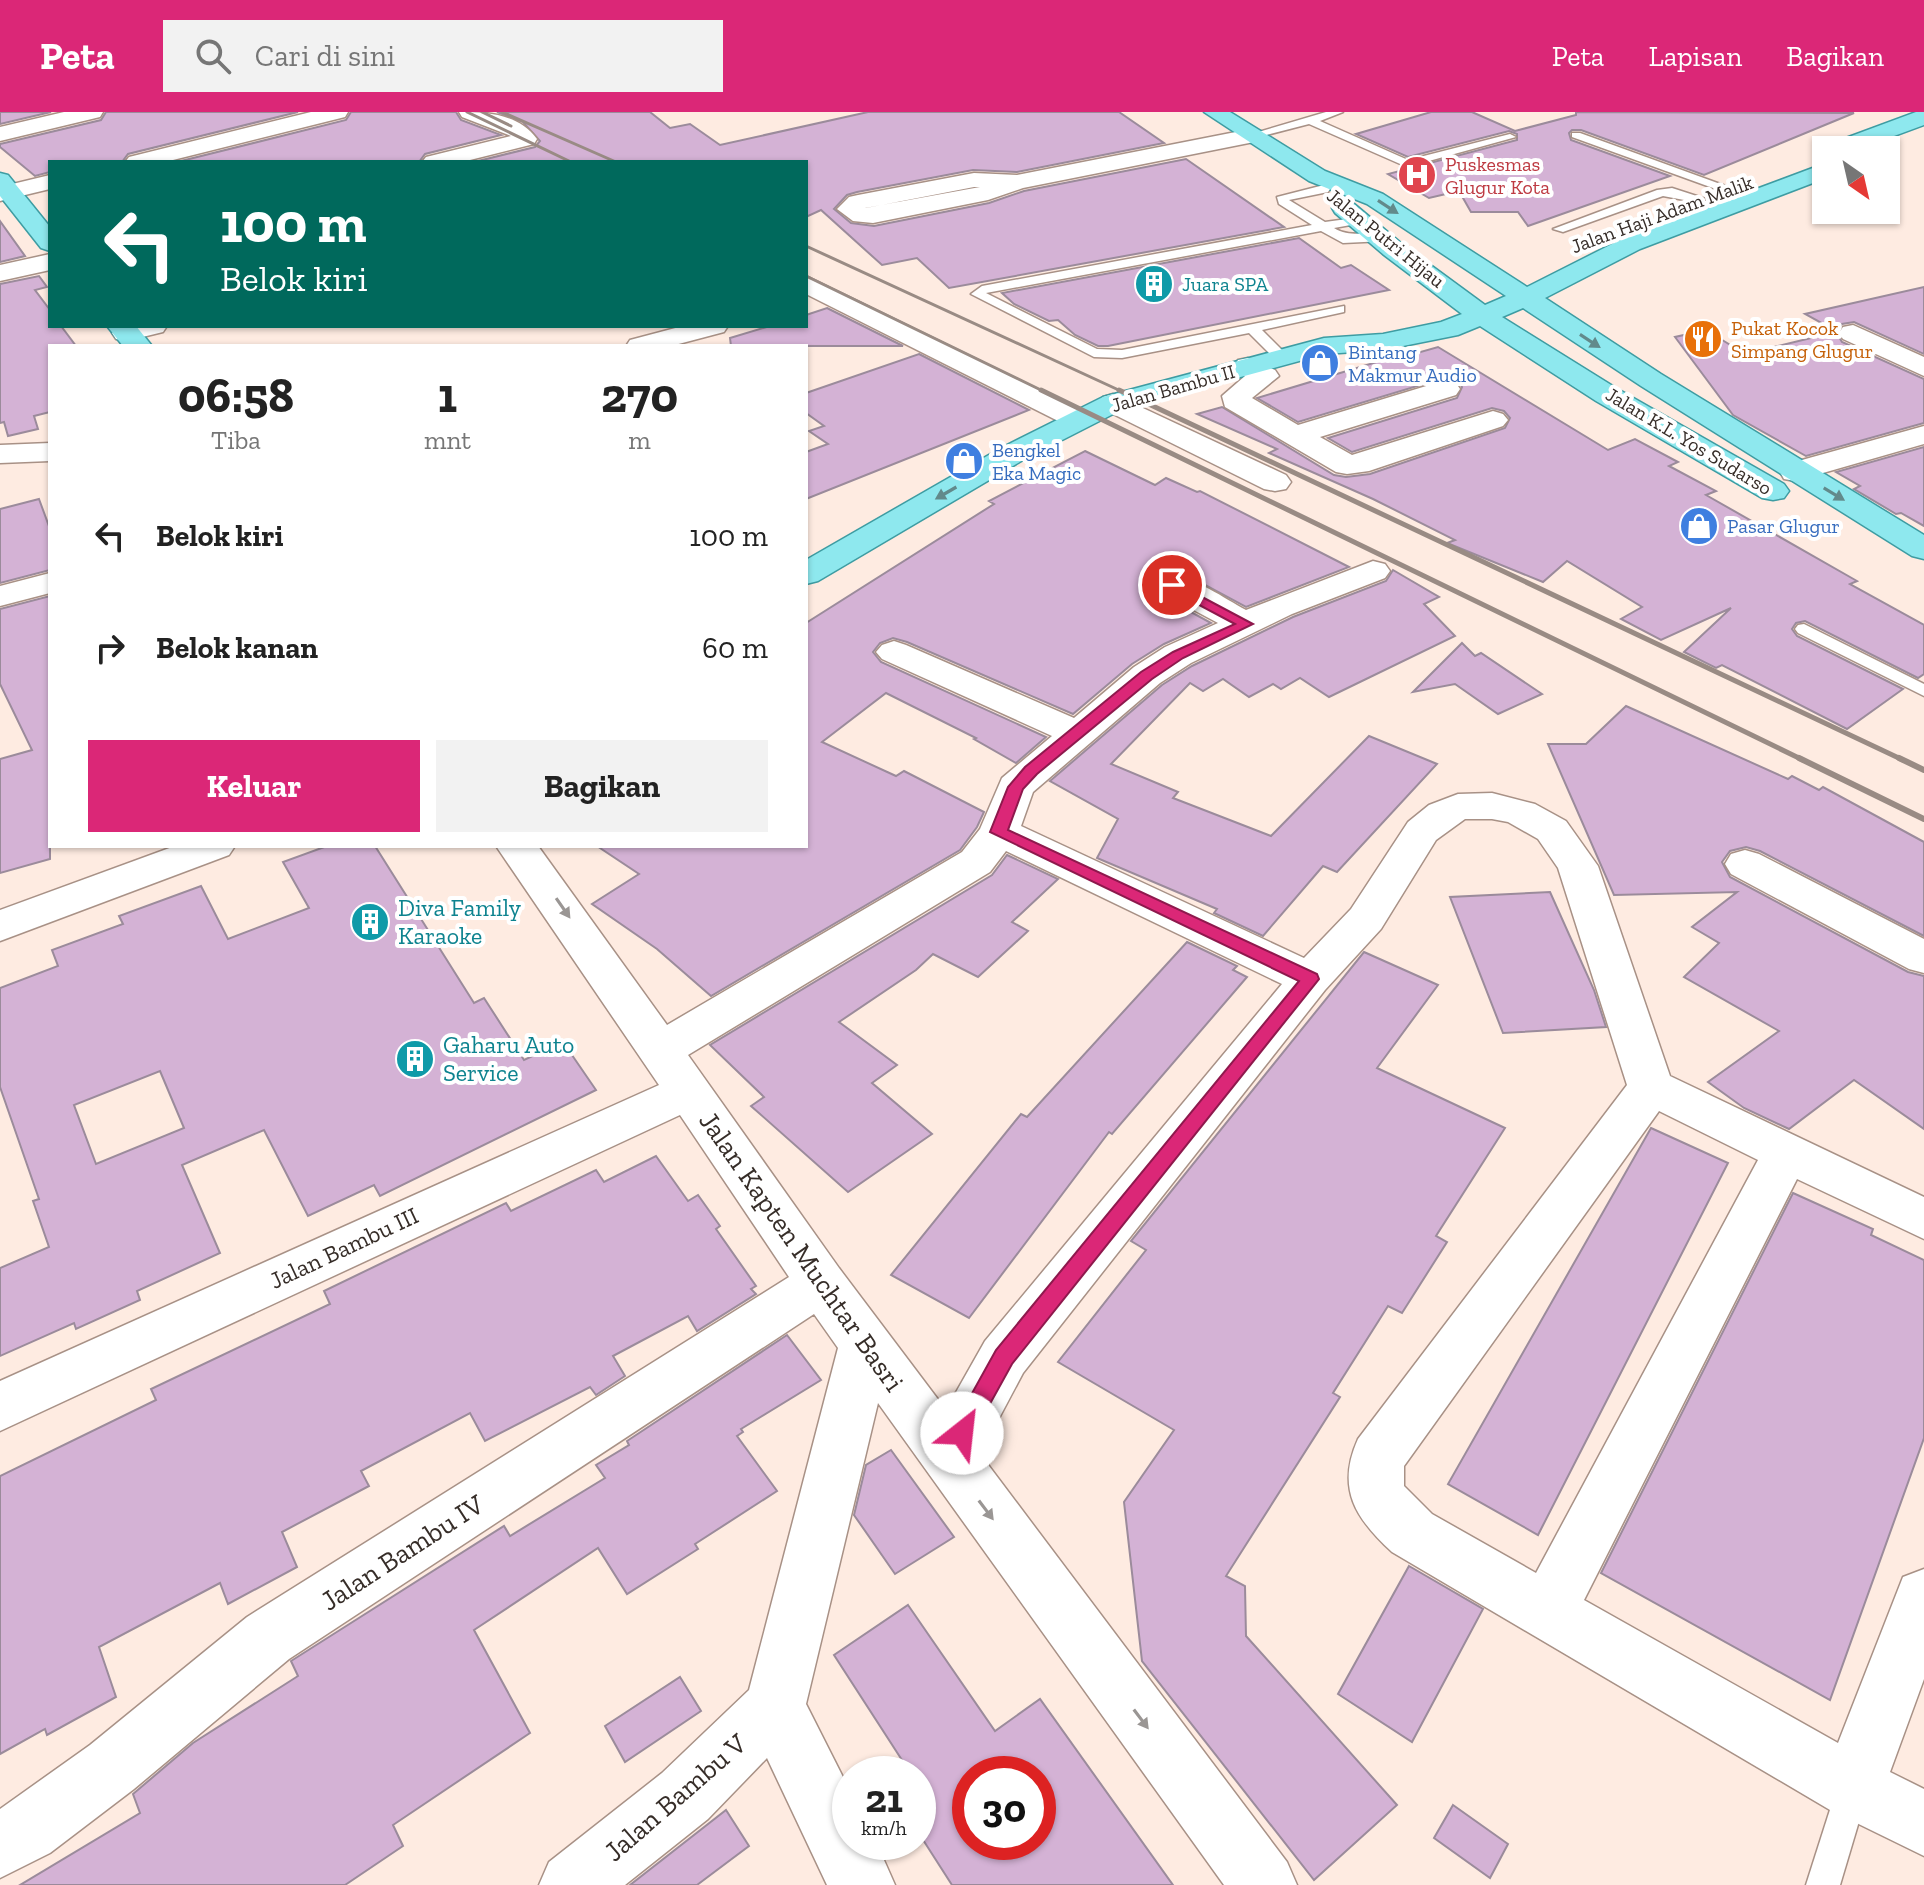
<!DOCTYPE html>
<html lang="id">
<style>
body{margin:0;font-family:"Zilla Slab",serif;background:#f2f2f2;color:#222;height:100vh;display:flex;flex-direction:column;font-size:30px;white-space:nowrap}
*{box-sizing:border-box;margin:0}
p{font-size:26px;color:#767676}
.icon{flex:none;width:44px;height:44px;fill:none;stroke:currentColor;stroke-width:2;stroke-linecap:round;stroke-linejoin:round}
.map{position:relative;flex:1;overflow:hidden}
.details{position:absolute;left:48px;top:232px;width:760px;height:504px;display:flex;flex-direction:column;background:#fff;border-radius:0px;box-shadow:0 2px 6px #0004}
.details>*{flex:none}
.banner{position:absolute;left:48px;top:48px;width:760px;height:168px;border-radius:0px;box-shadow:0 2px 6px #0004;background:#00695c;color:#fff;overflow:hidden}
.needle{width:52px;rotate:146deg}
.tools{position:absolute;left:1812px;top:24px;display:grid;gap:16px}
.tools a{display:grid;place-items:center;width:88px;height:88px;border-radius:0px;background:#fff;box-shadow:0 2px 6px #0004;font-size:40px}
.speed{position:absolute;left:832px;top:1644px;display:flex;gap:16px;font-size:40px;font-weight:700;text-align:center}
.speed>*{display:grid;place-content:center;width:104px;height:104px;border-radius:50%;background:#fff;box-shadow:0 2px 6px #0004;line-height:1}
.speed small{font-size:20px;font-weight:400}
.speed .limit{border:12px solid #d22;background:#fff;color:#111}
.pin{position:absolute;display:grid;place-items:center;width:68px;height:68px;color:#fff;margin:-34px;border:4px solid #fff;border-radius:50%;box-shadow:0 2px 8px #0007}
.me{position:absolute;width:88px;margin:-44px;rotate:29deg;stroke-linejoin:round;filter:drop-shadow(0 0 6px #0008)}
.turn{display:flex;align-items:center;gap:28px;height:168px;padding:0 40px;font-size:36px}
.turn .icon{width:104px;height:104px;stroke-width:2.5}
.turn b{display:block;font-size:56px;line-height:68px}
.eta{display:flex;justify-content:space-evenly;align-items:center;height:136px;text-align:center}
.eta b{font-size:48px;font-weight:700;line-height:56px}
.primary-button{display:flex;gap:16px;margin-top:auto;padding:16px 40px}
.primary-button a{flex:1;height:92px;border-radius:0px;background:#db2777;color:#fff;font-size:32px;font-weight:700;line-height:92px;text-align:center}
.primary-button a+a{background:#f2f2f2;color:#222}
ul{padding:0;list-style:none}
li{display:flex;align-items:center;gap:24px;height:112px;padding:0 40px}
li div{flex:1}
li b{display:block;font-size:30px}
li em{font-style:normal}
header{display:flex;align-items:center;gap:48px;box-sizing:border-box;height:112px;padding:0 40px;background:#db2777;color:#fff}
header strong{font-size:38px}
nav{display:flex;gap:44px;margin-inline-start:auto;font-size:28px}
.search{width:560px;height:72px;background:#f2f2f2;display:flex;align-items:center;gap:20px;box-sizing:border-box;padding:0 28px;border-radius:0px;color:#767676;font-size:30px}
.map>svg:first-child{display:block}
.building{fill:#d4b2d5;stroke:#9b8b9b;stroke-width:2;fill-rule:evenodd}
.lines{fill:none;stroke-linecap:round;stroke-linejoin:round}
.service-casing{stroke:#a89186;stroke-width:3}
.minor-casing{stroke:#a89186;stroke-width:3}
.tertiary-casing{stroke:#a89186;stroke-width:3}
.primary-casing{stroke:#3e9ca2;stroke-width:3}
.service{fill:#fff;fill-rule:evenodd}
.minor{fill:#fff;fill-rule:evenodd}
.tertiary{fill:#fff;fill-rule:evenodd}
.primary{fill:#8ee8ee;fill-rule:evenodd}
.rail-far2{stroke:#998b84;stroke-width:3}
.rail-far1{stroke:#998b84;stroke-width:5}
.rail{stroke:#998b84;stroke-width:6}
.oneway{fill:#628a8b}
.oneway2{fill:#9a9694}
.route{fill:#db2777;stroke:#8e194d;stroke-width:2}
.labels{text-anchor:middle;stroke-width:8;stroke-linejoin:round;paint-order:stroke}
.far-health-label{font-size:20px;fill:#be3a42;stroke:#fff;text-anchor:start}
.far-street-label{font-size:20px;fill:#362d28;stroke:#fff}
.far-culture-label{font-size:20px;fill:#0d838f;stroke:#fff;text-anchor:start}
.far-food-label{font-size:20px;fill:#c56008;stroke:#fff;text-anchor:start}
.far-shop-label{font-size:20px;fill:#366cbe;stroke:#fff;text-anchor:start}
.culture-label{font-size:24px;fill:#0d838f;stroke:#fff;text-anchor:start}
.street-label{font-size:24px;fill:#362d28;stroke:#fff}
.near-street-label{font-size:28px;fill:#362d28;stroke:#fff}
</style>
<header>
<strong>Peta</strong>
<div class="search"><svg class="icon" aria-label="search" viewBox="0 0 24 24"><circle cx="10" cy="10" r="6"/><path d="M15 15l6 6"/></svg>Cari di sini</div>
<nav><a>Peta</a><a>Lapisan</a><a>Bagikan</a></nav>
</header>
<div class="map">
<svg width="1924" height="1773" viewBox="0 0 1924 1773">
<rect width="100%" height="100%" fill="#feebe1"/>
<!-- building -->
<g class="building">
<path d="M0,0H51L0,12Z"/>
<path d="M106,0H298L128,42L122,50H50V60L35,64L0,35V32L101,8Z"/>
<path d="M351,0H456L461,8L501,23L425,42L419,50H177L346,8Z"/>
<path d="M497,0H650L670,16L690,12L720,33L868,0H1119L1164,31L1017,60L973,58L857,80L847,83L834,97L851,111L874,114L989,91L1024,79L1186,47L1284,115L949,176L917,146L882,153L821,98L806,105V50H474L535,35L540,29L523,10Z"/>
<path d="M1431,0H1472L1515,19L1576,3V0L1854,1L1704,63L1581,18H1572L1569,21L1571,28L1670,64L1528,114L1518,100H1471L1459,79L1429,86L1388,62L1517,28V22L1509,19L1408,45L1356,22Z"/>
<path d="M0,109L25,144L0,150Z"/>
<path d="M1299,126L1341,156L1351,153L1389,178L1108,234H1098L1075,223L1058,208L1049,209L1014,192L1002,181Z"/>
<path d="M39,164L47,175L35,178L50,198V214H61L76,234H50V300L34,304L38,317L8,324L4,310L0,311V172Z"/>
<path d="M1924,175V242L1854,210L1842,212L1836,219L1805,202Z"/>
<path d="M827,196L903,234H731L730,226L770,214H806V203Z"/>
<path d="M1706,218L1745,242L1836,220L1842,230L1924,267V311L1806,344L1733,303L1675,225Z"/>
<path d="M1438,235L1608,338L1635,327L1678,350L1669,354L1716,379L1706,383L1857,469L1850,472L1924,513V562L1918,566L1805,509L1796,511L1792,517L1797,524L1903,577L1847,617L1722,553L1716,556L1684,540L1731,496L1661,528L1621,507L1642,495L1567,449L1543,470L1447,431L1455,428L1373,387L1269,341L1277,337L1197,302L1222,295L1334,363L1346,365L1370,362L1505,316L1510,306L1504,299L1492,296L1352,340L1328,326L1457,286L1462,275L1457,268L1447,265L1298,310L1257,286L1393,245L1396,247Z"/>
<path d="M919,242L1029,298L806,387V340L828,332L809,319L824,314L806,301V281Z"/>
<path d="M1924,335V414L1901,401L1896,402L1854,377L1860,374L1836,360Z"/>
<path d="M1085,339L1155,373L1166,366L1197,380L1200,379L1349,455L1246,495L1194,467L1160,463L1152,473L1158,482L1211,511L1164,532L1132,552L1073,602L907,530L893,526L880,531L873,540L881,550L1046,625L1016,651L974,627L976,626L886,581L822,630L896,664L904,659L984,700L977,715L960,738L711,884L657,837L592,792L639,762L597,734H806V511L994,392L989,389Z"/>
<path d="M39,387L50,417V458L0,471V397Z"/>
<path d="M1393,458L1439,485L1424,492L1455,524L1329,585L1300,566L1281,577L1273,572L1249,585L1223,567L1203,579L1190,571L1111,652L1178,680L1173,686L1271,724L1369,624L1437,652L1337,760L1323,754L1263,824L1214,801L1217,797L1097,746L1118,707L1050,669L1162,573L1192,554L1293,505L1386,469Z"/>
<path d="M50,484V747L0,761V647L32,638L0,572V497Z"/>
<path d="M1462,531L1475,544L1481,541L1542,582L1498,602L1455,572L1413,580Z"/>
<path d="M1626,594L1788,667L1792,664L1819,678L1823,675L1924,730V824L1760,739L1746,735L1730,739L1722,750L1730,765L1908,860L1924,864V1017L1854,968L1789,1017L1744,996L1708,970L1779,919L1684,865L1719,831L1692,815L1737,780L1614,783L1548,632H1586Z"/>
<path d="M327,734H375L474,891L484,886L524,948L563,930L596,978L380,1084L374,1073L308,1104L264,1018L182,1053L220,1141L137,1179L140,1188L76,1217L74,1211L0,1244V1156L49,1135L33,1089L39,1087L0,975V876L58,854L52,838L123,812L119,804L201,774L228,827L309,796L283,750ZM160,959L184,1016L96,1052L74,993Z"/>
<path d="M1007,743L1058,767L1012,810L1028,819L978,865L933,842L916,858L839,910L897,953L872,971L932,1022L848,1080L751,994L764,985L710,933L992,763Z"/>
<path d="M1550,780L1594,878L1606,915L1503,921L1450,785Z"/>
<path d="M1187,830L1237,854L1233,858L1247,865L1112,1022L1109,1020L969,1206L891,1163L1021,1002L1027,1005Z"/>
<path d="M1364,840L1438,873L1377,956L1505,1016L1436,1124L1447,1130L1402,1201L1388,1194L1333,1281L1340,1285L1226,1464L1245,1474L1246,1524L1397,1693L1314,1768L1142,1549L1124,1390L1174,1318L1058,1250L1146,1138L1131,1129Z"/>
<path d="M1651,1016L1728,1051L1538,1423L1448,1372Z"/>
<path d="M656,1044L688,1089L698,1083L720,1114L716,1117L756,1174L751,1177L756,1182L697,1219L688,1204L613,1244L625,1264L596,1283L590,1275L485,1329L470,1301L361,1359L369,1374L282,1420L297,1455L228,1492L220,1471L99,1535L116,1585L47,1623L45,1617L0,1642V1364L156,1288L151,1277L330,1192L324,1179L506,1091L511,1099L596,1058L604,1070Z"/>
<path d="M1793,1081L1873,1117L1871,1123L1924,1148V1326L1830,1588L1601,1461Z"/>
<path d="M787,1223L821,1268L741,1317L743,1320L737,1324L777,1379L695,1432L698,1437L627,1482L598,1436L474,1518L530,1621L393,1713L403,1734L345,1773H20L140,1701L133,1682L193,1631L298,1564L291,1549L504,1414L510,1424L605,1366L596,1353L629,1333L627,1329Z"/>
<path d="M891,1338L954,1425L895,1462L854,1403L866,1353Z"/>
<path d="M1409,1454L1483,1497L1412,1630L1338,1582Z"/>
<path d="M908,1493L995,1619L1040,1587L1173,1773H952L918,1720V1662H911L834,1543ZM970,1662H1038V1730H970Z"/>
<path d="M680,1565L701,1599L625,1650L605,1614Z"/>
<path d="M1453,1693L1508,1732L1490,1766L1434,1726Z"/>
<path d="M726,1698L749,1734L697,1773H630Z"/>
</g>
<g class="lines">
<!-- service casing -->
<g class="service-casing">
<g id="service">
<path d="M1326,0H1343L1320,9L1408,48L1510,22L1516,25L1407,55L1309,12L1251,27L1245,24Z"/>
<path d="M1572,21H1580L1734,77L1724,80L1572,25Z"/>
<path d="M1324,73L1330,77L1328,80L1289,88L1325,110L1362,105V111L1334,116C1353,128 1372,116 1387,126L1385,129L1343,131L1321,119L986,181L1097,237L1122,238L1344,194V200L1262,218L1286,242V248H1276L1249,221L1122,246L1094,245L971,182L982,174L1312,113L1279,92L1277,85Z"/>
<path d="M1672,76L1706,87L1700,91L1663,84L1563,120L1553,117L1657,78Z"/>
<path d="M1804,512L1924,572V584L1798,521L1795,517L1798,513Z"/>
<path d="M1852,1663L1863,1668L1868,1679L1840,1773H1806L1836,1679L1841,1668Z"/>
</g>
</g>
<!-- minor casing -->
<g class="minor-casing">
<g id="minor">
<path d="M64,0H103L100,5L0,29V15Z"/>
<path d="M311,0H348L345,5L165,50H125L129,45Z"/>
<path d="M459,0C488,0 519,2 537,27L534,32L462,50H422L426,45L511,24L462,5Z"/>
<path d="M1251,17L1262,24L1259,29L1023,76L988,88L873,111L853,109L837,97L849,85L858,83L974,61L1017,63ZM974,75H980L865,96H866Z"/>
<path d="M50,63V77L0,89V75Z"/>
<path d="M50,142V158L0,169V153Z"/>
<path d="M806,164L1088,302L1093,308L1088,314L1078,317L1068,314L806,182Z"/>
<path d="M1853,213L1924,245V264L1843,227L1839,221L1843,215Z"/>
<path d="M121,214H167L163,220L126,229L116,227L112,221Z"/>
<path d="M683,214H728L724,220L671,234H626L630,228Z"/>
<path d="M1248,246L1275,258L1279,264L1252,286L1298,313L1446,268L1456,271L1460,277L1456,283L1320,325L1352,343L1493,299L1503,302L1508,308L1503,314L1369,359L1347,362L1336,360L1225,295L1222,284L1245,264L1234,254L1238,248Z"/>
<path d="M1113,282L1286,363L1291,370L1286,377L1275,379L1264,377L1103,297L1098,291L1103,285Z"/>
<path d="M1924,314V332L1795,369L1784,367L1780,360L1784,353Z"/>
<path d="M1373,449L1385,452L1390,459L1385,466L1292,502L1191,551L1160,571L1033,680L1021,714L1304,846L1351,797L1408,710L1429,693L1458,682L1492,681L1535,692L1566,709L1598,754L1670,964L1924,1085V1127L1797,1067L1584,1488L1838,1631L1903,1465L1924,1457V1567L1890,1660L1924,1677V1744L1830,1698L1392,1440C1355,1406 1336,1376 1358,1327L1627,973L1558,756L1538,727L1508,710L1492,707H1465L1436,728L1381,817L1325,878L1023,1261L980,1342L1287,1750L1297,1773H1224L878,1291L806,1592L850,1679V1730H876L895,1773H827L767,1646L708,1707L625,1773H539L549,1750L662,1661L749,1578L838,1236L814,1202L289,1547L134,1677L50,1741L0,1766V1697L90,1633L247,1505L789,1165L680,1003L0,1319V1269L659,973L496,734H538L667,913L962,740L980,717L1002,666L1052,624L882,547L876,540L882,533L894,529L906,533L1074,606L1134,555L1165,535L1218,511L1160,480L1155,473L1160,466C1188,459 1221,485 1246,498ZM1006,739L1282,872L985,1229L946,1298L839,1156L688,943L990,760ZM1659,999L1758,1048L1536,1461L1432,1402L1404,1374V1354Z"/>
<path d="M50,461V481L0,494V474Z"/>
<path d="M1745,738L1759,742L1924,827V861L1909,857L1731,762L1725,752L1731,742Z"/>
</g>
</g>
<!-- tertiary casing -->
<g class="tertiary-casing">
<g id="tertiary">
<path d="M50,331V349L0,351V333Z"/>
<path d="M175,734H235L229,743L0,829V798Z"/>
</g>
</g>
<!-- primary casing -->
<g class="primary-casing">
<g id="primary">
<path d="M1204,0H1230L1325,59L1383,82L1527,175L1622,127L1826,51V66L1640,137L1545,186L1661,262L1924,423V447L1912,444L1641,274L1523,196L1502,205L1616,276L1784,372L1789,379L1784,386L1773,388L1762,386L1596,289L1480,214L1458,223L1383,238L1325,242L1123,297L1023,348L818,469L806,472V448L1001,336L1103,285L1324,226L1383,222L1441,210L1462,202L1384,143L1335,101L1332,96L1335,91H1353L1402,132L1485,193L1506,184L1367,92L1309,69Z"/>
<path d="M1916,0H1924V13L1856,38H1826V41L1824,38L1827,33Z"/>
<path d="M0,61L8,63L50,115V139L41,136L0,84Z"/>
<path d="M107,214H136L152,234H123Z"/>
</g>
</g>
<!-- service -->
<use href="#service" class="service"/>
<!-- minor -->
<use href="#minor" class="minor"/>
<!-- tertiary -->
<use href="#tertiary" class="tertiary"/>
<!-- primary -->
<use href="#primary" class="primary"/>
<!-- rail-far2 -->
<g class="rail-far2">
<path d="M467,0L571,50"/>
<path d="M482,0L511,14"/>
<path d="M502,0L616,50"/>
<path d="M806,134L1123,280"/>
<path d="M806,164L1045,280"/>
</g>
<!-- rail-far1 -->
<g class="rail-far1">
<path d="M1041,278L1803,648"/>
<path d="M1119,278L1903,648"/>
</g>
<!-- rail -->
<g class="rail">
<path d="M1799,646L1924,707"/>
<path d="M1899,646L1924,658"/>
</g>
</g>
<!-- one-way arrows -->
<defs><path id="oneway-solid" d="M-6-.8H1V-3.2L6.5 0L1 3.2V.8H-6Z" transform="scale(2)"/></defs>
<g class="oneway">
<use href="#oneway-solid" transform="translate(1388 95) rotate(33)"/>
<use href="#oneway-solid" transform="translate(1590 229) rotate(33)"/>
<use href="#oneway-solid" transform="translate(946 381) rotate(150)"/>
<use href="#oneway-solid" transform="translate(1834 382) rotate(31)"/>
</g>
<g class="oneway2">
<use href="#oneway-solid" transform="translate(563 796) rotate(55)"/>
<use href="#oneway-solid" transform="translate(986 1398) rotate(53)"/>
<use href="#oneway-solid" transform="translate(1141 1607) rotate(53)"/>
</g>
<!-- route -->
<path class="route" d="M1172,469L1253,512L1183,546L1152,567L1037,662L1023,677L1008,718L1317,862L1319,867L1012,1252L970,1328L962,1331L954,1328L950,1321L996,1238L1299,869L990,720L1008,675L1025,655L1141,560L1173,540L1235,512L1167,476V470Z"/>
<!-- icons -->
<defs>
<g id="hospital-disc" transform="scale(2)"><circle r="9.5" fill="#e0444e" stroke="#fff"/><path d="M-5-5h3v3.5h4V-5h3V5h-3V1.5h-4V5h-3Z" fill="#fff"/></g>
<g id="building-disc" transform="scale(2)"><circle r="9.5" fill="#0f9aa8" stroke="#fff"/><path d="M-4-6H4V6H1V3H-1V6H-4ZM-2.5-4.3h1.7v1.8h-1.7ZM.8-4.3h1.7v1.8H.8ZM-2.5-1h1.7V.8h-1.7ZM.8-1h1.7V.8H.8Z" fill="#fff"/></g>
<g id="restaurant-disc" transform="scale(2)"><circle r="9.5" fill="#e8710a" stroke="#fff"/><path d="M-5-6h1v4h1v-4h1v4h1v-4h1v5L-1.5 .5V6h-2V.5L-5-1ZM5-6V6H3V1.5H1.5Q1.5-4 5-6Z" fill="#fff"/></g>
<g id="shop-disc" transform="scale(2)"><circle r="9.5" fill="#3f7fe0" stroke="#fff"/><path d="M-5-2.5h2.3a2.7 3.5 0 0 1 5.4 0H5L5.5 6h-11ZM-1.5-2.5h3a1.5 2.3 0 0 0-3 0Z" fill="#fff"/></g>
</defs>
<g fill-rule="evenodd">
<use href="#hospital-disc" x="1417" y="63"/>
<use href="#building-disc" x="1154" y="172"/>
<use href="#restaurant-disc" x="1703" y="227"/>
<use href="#shop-disc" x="1320" y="251"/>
<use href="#shop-disc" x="964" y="349"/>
<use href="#shop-disc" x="1699" y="414"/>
<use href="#building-disc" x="370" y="810"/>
<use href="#building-disc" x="415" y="947"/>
</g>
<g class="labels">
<!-- far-health labels -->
<g class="far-health-label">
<text x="1445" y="59">Puskesmas<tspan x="1445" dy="23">Glugur Kota</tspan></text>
</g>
<!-- far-street labels -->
<g class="far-street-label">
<text transform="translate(1662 102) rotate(-20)" y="7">Jalan Haji Adam Malik</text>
<text transform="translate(1386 126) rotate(39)" y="7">Jalan Putri Hijau</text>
<text transform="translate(1173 276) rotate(-16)" y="7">Jalan Bambu II</text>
<text transform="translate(1689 329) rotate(31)" y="7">Jalan K.L. Yos Sudarso</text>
</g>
<!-- far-culture labels -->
<g class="far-culture-label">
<text x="1182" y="179">Juara SPA</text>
</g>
<!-- far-food labels -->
<g class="far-food-label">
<text x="1731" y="223">Pukat Kocok<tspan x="1731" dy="23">Simpang Glugur</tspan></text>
</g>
<!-- far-shop labels -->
<g class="far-shop-label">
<text x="1348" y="247">Bintang<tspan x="1348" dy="23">Makmur Audio</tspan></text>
<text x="992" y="345">Bengkel<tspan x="992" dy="23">Eka Magic</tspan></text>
<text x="1727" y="421">Pasar Glugur</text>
</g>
<!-- culture labels -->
<g class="culture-label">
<text x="398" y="804">Diva Family<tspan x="398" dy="28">Karaoke</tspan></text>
<text x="443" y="941">Gaharu Auto<tspan x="443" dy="28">Service</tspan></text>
</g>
<!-- street labels -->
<g class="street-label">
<text transform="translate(344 1136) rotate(-25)" y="8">Jalan Bambu III</text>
</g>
<!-- near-street labels -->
<g class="near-street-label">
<text transform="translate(802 1139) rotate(55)" y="10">Jalan Kapten Muchtar Basri</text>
<text transform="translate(402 1440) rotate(-33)" y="10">Jalan Bambu IV</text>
<text transform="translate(675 1685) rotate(-41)" y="10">Jalan Bambu V</text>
</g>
</g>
</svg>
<div class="tools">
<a><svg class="needle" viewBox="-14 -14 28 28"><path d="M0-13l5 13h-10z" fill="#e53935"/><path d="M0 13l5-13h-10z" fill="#767676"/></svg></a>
</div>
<div class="speed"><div>21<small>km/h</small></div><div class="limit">30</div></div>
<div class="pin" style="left:1172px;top:473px;background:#d93025"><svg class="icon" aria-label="arrive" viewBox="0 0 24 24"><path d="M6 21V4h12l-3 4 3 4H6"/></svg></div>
<svg class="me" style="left:962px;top:1321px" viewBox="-20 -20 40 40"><circle r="19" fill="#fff"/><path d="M0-13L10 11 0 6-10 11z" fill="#db2777"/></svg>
<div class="banner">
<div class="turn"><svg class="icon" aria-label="left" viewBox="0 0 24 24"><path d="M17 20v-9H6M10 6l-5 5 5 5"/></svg><div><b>100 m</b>Belok kiri</div></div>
</div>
<section class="details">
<div class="eta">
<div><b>06:58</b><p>Tiba</p></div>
<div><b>1</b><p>mnt</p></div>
<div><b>270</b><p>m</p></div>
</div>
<ul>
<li><svg class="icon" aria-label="left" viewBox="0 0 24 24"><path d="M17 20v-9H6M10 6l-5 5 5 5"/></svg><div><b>Belok kiri</b></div><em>100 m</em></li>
<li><svg class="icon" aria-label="right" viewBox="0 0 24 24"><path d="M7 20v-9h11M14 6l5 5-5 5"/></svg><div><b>Belok kanan</b></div><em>60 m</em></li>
</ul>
<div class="primary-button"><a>Keluar</a><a>Bagikan</a></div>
</section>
</div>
